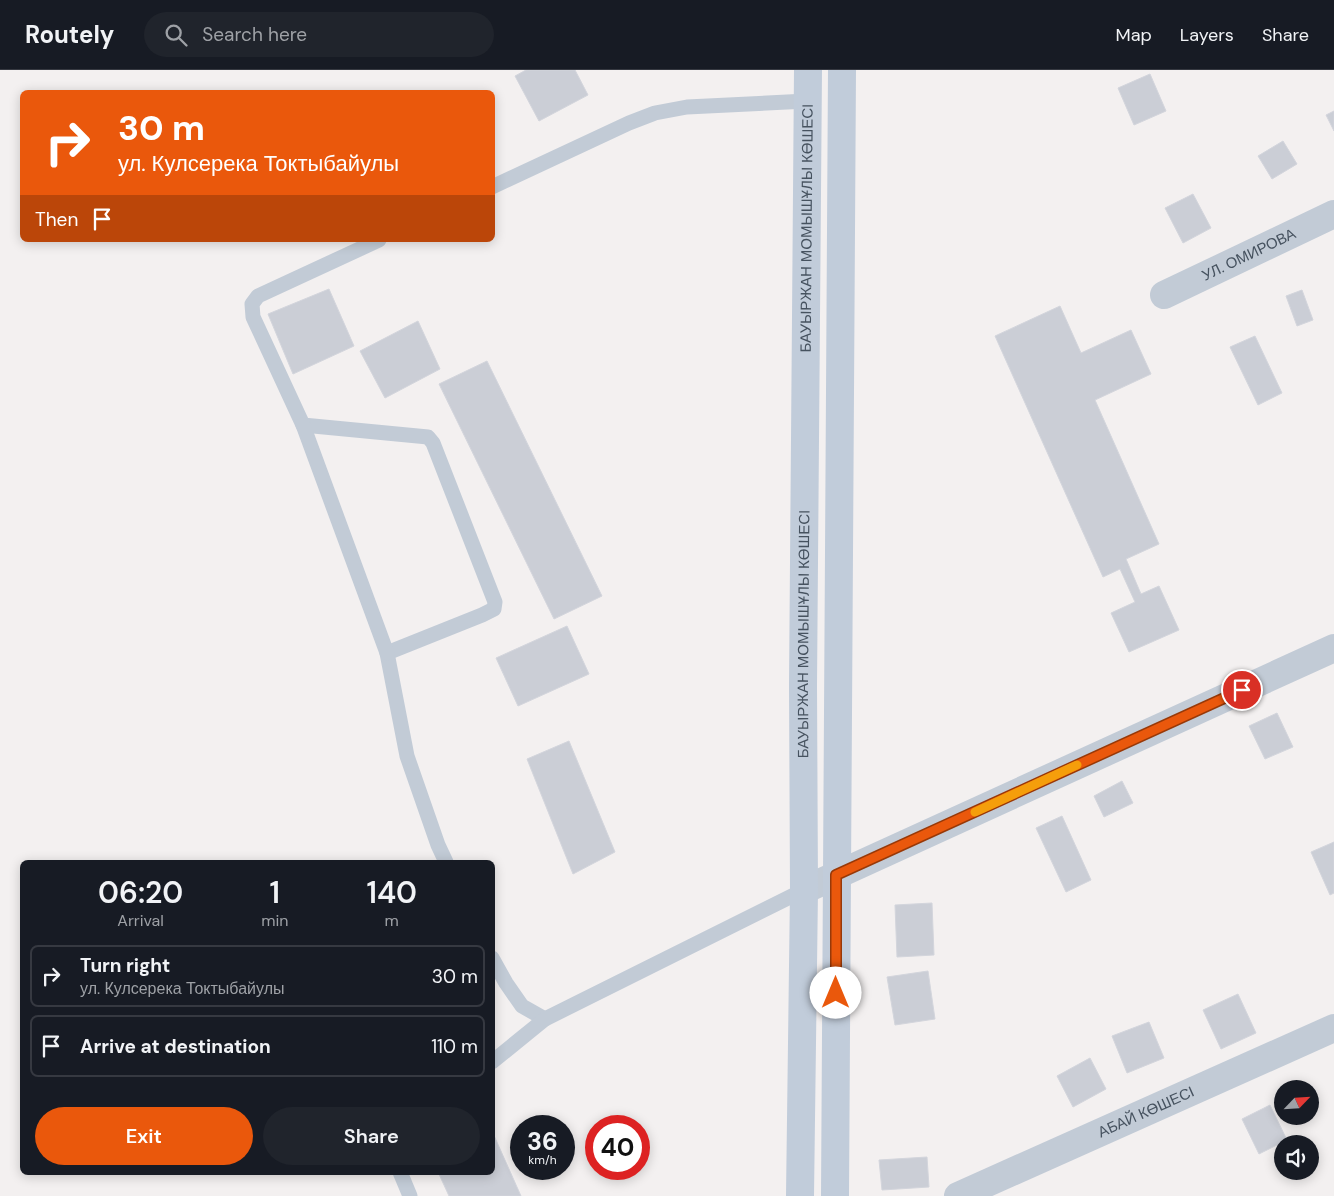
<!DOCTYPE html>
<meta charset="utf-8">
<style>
body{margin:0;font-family:"DM Sans",sans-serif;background:#20242c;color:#f1f3f6;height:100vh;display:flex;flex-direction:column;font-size:19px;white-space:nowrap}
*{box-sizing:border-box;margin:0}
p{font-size:16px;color:#9ea1a6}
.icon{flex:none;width:28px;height:28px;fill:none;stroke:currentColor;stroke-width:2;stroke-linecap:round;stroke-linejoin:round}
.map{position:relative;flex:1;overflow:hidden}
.details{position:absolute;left:20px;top:790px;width:475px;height:315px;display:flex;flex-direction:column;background:#171b24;border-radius:8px;box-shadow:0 2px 12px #0003}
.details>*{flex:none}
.banner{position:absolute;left:20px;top:20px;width:475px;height:152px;border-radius:8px;box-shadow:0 2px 12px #0003;background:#ea580c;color:#fff;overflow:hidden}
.needle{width:32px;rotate:65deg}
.fabs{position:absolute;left:1274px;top:1010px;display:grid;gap:10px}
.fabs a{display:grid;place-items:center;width:45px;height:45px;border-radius:50%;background:#171b24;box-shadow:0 2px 12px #0003;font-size:25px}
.speed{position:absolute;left:510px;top:1045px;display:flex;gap:10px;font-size:25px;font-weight:700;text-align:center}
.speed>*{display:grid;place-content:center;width:65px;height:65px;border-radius:50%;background:#171b24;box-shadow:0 2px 12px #0003;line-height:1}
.speed small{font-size:12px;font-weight:400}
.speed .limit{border:8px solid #d22;background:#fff;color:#111}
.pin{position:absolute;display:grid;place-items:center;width:42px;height:42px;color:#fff;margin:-21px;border:2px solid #fff;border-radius:50%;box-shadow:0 1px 5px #0007}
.me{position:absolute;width:55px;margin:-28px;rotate:0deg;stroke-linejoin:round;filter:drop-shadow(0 0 4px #0008)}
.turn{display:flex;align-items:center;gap:18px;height:105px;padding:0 15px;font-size:22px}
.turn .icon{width:65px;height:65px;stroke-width:2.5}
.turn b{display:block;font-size:35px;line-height:42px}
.then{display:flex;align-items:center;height:48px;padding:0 15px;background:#0003;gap:10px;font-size:19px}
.eta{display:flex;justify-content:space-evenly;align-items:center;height:85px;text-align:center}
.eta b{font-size:30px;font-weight:600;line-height:35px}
.button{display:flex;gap:10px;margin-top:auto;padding:10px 15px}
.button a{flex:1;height:58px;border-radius:30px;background:#ea580c;color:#fff;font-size:20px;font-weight:600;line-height:58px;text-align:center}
.button a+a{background:#20242c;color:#f1f3f6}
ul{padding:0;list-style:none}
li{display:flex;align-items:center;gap:15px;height:62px;margin:0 10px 8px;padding:0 5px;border:2px solid #363941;border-radius:8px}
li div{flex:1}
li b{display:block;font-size:19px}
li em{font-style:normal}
header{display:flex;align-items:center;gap:30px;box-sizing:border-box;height:70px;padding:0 25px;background:#171b24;border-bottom:1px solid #363941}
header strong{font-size:24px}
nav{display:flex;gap:28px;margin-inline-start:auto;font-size:18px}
.search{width:350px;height:45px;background:#20242c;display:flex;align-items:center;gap:12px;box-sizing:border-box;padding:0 18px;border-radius:28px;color:#9ea1a6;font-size:19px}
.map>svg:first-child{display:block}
.building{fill:#cbced6;stroke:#d3d5dc}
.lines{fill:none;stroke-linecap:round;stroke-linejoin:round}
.lane{stroke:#c2cbd6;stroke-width:15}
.street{stroke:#c2cbd6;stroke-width:28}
.secondary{stroke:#c1ccda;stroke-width:28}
.route-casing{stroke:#983908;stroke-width:12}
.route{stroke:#ea580c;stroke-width:9}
.slow{stroke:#f59e0b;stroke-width:9}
.labels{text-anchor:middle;stroke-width:4;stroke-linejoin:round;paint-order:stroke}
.street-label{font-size:15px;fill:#46525f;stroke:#fff}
</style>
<header>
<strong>Routely</strong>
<div class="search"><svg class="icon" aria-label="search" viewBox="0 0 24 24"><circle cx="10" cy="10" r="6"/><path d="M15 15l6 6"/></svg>Search here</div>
<nav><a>Map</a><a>Layers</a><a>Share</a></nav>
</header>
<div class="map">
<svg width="1334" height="1126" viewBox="0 0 1334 1126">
<rect width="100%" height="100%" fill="#f3f0f0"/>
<!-- building -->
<g class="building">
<path d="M526,0H575L588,25L539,51L515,6Z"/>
<path d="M1150,4L1166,41L1134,55L1118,18Z"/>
<path d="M1334,41V61L1326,45Z"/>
<path d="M1283,71L1297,94L1272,109L1258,86Z"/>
<path d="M1193,124L1211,158L1183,173L1165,138Z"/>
<path d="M329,219L354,276L293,304L268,244Z"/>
<path d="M1302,220L1313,250L1297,256L1286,226Z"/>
<path d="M1060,236L1081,283L1131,260L1151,304L1095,330L1159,474L1126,489L1141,524L1159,516L1179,560L1129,582L1111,543L1135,532L1120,499L1103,507L995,266Z"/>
<path d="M418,251L440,299L385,328L360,281Z"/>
<path d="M1255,266L1282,323L1258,335L1230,277Z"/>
<path d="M487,291L602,526L554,549L439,314Z"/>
<path d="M567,556L589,604L518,636L496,588Z"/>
<path d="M1277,643L1293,677L1265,689L1249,656Z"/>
<path d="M569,671L615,782L573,804L527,689Z"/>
<path d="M1122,711L1133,733L1104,747L1094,726Z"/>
<path d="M1062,746L1091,810L1066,822L1036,758Z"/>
<path d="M1334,772V823L1330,825L1311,782Z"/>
<path d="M932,833L934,885L897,887L895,835Z"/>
<path d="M928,901L935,949L895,955L887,907Z"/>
<path d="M1238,924L1256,963L1221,979L1203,940Z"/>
<path d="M1149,952L1164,988L1127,1003L1112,966Z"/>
<path d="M1090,988L1106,1019L1073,1037L1057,1006Z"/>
<path d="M1270,1035L1287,1070L1259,1084L1242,1049Z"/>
<path d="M492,1061L521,1126H449L438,1102H492Z"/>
<path d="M927,1087L929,1117L882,1120L879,1090Z"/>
</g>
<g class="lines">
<!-- lane -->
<g class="lane">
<path d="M492,117L629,53L655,43L687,37L807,31"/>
<path d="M379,170L258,226L252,234L253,247L303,355L428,367L433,373L495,532L494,539L482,545L387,583L407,686L438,775L446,792"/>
<path d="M303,355L387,583"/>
<path d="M492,888L506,913L522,936L545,949"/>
<path d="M492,992L545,949L804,820"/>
<path d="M400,1102L410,1126"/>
</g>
<!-- street -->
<g class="street">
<path id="s1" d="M1164,225L1334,144"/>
<path d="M804,820L1334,578"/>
<path id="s2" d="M958,1126L1334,958"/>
</g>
<!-- secondary -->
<g class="secondary">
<path id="s3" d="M800,1126L804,820L803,616L808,0"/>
<path d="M835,1126L842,0"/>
</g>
</g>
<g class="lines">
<!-- route casing -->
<g class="route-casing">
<path id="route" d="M836,923V805L1242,620"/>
</g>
<!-- route -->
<use href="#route" class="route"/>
<!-- slow -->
<path class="slow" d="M975,742L1077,695"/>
</g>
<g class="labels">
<!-- street labels -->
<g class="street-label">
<text dy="5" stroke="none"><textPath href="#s3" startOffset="968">БАУЫРЖАН МОМЫШҰЛЫ КӨШЕСІ</textPath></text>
<text dy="5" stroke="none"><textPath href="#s1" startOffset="94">УЛ. ОМИРОВА</textPath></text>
<text dy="5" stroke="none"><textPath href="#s3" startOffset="562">БАУЫРЖАН МОМЫШҰЛЫ КӨШЕСІ</textPath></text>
<text dy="5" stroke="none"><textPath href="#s2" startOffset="206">АБАЙ КӨШЕСІ</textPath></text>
</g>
</g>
</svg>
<div class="fabs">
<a><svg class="needle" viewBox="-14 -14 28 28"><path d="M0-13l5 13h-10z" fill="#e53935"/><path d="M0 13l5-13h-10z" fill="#9ea1a6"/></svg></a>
<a><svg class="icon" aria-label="sound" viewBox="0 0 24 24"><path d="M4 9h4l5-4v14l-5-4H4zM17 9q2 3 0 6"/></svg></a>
</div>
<div class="speed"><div>36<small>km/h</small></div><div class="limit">40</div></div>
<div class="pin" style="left:1242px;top:620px;background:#d93025"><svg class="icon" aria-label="arrive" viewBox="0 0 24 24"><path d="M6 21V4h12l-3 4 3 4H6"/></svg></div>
<svg class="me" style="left:836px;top:923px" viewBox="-20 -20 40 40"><circle r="19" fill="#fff"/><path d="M0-13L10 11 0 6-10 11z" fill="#ea580c"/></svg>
<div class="banner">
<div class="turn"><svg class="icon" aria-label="right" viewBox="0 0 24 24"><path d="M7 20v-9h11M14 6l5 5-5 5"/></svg><div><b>30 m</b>ул. Кулсерека Токтыбайулы</div></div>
<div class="then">Then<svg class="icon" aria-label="arrive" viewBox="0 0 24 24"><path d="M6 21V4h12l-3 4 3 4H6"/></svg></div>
</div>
<section class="details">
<div class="eta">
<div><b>06:20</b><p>Arrival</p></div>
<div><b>1</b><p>min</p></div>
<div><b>140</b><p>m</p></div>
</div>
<ul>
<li><svg class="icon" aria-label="right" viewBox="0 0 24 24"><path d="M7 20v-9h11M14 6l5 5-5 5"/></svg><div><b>Turn right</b><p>ул. Кулсерека Токтыбайулы</p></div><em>30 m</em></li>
<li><svg class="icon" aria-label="arrive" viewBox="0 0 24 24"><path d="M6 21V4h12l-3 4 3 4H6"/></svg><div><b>Arrive at destination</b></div><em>110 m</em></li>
</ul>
<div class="button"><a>Exit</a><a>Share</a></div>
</section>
</div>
